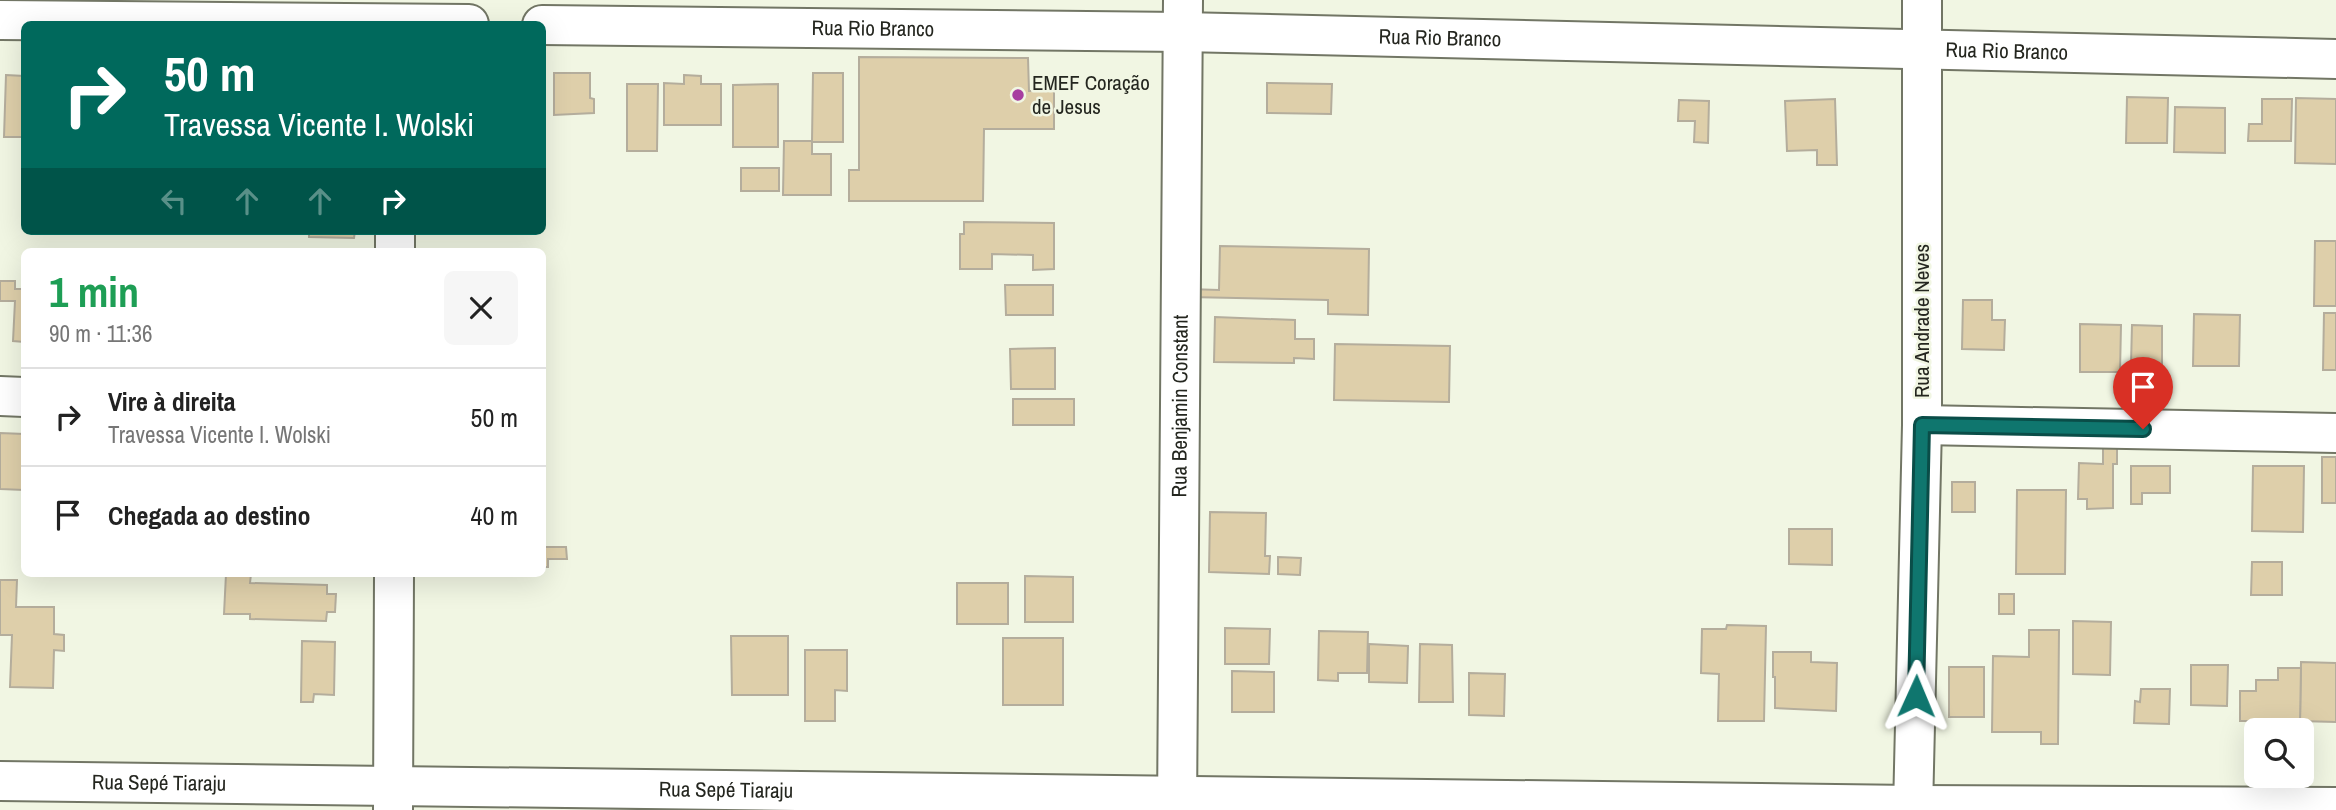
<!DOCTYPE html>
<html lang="pt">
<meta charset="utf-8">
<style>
body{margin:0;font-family:"Archivo Narrow",sans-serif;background:#f6f6f6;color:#222;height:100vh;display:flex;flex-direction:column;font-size:26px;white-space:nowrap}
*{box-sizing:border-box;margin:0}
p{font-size:23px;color:#767676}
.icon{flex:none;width:38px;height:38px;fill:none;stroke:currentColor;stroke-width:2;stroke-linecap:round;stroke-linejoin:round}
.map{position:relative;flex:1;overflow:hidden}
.drawer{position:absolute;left:21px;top:248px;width:525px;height:329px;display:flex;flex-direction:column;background:#fff;border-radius:10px;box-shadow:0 7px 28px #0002}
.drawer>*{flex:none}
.guide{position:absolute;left:21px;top:21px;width:525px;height:214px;border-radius:10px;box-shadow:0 7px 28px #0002;background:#00695c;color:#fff;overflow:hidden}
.controls{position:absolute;left:2244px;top:718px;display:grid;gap:14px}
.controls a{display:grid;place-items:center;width:70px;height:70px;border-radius:10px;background:#fff;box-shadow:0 7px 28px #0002;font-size:35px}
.pin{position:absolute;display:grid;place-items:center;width:60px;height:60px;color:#fff;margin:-72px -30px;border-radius:50% 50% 50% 0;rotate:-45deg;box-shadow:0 0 7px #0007}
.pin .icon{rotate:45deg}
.me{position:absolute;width:77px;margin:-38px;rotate:1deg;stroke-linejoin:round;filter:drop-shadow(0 0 5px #0008)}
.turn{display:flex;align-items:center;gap:24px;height:147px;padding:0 28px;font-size:32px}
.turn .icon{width:91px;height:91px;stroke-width:2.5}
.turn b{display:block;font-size:49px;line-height:60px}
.lanes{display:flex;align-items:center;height:66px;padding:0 28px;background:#0003;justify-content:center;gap:35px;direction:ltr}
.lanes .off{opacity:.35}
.round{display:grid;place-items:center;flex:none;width:74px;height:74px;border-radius:10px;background:#f6f6f6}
.head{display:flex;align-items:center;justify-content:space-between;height:119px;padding:0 28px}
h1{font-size:42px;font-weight:700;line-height:52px;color:#1e9e55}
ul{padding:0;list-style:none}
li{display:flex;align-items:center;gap:21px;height:98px;padding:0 28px;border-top:2px solid #e0e0e0}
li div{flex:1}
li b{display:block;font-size:26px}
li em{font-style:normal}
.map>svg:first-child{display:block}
.building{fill:#decfaa;stroke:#b4ad9c;stroke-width:2}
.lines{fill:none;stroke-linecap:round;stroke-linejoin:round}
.minor-casing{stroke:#727665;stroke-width:42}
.minor{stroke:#fff;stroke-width:38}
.route-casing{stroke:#0a4d48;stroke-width:18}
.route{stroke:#0f766e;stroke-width:12}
.poi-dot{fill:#a73ea0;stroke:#f1f6e3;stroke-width:2.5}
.labels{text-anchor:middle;stroke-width:5;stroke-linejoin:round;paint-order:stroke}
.street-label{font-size:21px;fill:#24261f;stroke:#f1f6e3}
.poi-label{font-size:21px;fill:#24261f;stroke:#f1f6e3;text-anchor:start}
</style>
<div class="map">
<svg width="2336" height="810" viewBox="0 0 2336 810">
<rect width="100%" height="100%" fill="#f1f6e3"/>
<!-- building -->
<g class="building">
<path d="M859,57L1028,58L1029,91H1054V129H984L983,201H849V170H859Z"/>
<path d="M554,73H590V98L594,99V113L554,115Z"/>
<path d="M813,73H843V142H812V154H831V195H783L784,141H812Z"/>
<path d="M6,75L24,76V137H4Z"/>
<path d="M684,75L701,76V84H721V125H664V83L684,84Z"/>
<path d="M1267,83L1332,84L1331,114L1267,113Z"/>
<path d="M627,84H658L657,151H627Z"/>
<path d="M778,84V147H733V85Z"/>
<path d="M2127,97L2168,98L2167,143H2126Z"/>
<path d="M2296,98L2336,99V164L2295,163Z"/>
<path d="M1835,99L1837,165H1817V150L1787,151L1785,101Z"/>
<path d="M2262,99H2292L2291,141H2248L2249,124H2262Z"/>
<path d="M1679,100L1709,101L1708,143L1694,142L1695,121H1678Z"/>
<path d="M2175,107L2225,108V153L2174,152Z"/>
<rect x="741" y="168" width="38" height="23"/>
<path d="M964,222L1054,223V269L1033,270V255L992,254V269H960V234H964Z"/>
<path d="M309,231H355L354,238L309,237Z"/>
<path d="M2315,241H2336V306H2314Z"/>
<path d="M1220,246L1369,249L1368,315L1328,314V300L1189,297V289L1219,290Z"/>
<path d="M0,281H15V289H24V342L13,341L15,301H0Z"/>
<path d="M1005,285H1053V315H1006Z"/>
<path d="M1963,300H1992V320H2005L2004,350L1962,349Z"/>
<path d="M2324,313H2336V370H2323Z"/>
<path d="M2194,314L2240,315L2239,366H2193Z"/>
<path d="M1215,317L1295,320V339H1314V359L1294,358V363L1214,362Z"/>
<path d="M2080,324L2121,325L2120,372H2080Z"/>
<path d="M2132,325L2162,326V366L2131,365Z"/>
<path d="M1335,344L1450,346L1449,402L1334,400Z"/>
<path d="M1055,348V389H1011L1010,349Z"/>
<rect x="1013" y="399" width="61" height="26"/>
<path d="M0,433L24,434V490L0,489Z"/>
<path d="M2103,442L2117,443V464H2113V508L2087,509V499H2078L2079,463L2103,464Z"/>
<rect x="2322" y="457" width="14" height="46"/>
<path d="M2131,466H2170V493H2142V504H2131Z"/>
<path d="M2253,466H2304L2303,532L2252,531Z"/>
<rect x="1952" y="482" width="23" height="30"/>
<path d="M2017,490H2066L2065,574H2016Z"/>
<path d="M1210,512L1266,513L1265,556H1270L1269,574L1209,572Z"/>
<path d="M1789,529H1832V565L1789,564Z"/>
<path d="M542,547H566L567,559H548V567H542Z"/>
<path d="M1278,557L1301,558L1300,575L1278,574Z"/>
<path d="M2252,562H2282V595H2251Z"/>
<path d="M226,574H251L250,583L327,585V594H336L335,612H327L326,621L250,619V614H224Z"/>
<path d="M1025,576L1073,577V622H1025Z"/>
<path d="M0,580H17L16,607H54V634L64,635V651L54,650L53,688L10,687L12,635H0Z"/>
<rect x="957" y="583" width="51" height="41"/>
<rect x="1999" y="594" width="15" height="20"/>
<path d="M2073,621L2111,622L2110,675L2073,674Z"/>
<path d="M1727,625L1766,626L1764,721H1718L1719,674L1701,673L1702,629H1726Z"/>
<path d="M1225,628L1270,629L1269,664H1225Z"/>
<path d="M2029,630H2059L2058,744H2041V732H1992L1993,656L2029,657Z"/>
<path d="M1319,631L1368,632L1367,673H1338V681L1318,680Z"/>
<path d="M731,636H788V695H732Z"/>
<rect x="1003" y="638" width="60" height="67"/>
<path d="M302,641L335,642L334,695L314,694L313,702H301Z"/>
<path d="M1369,644L1408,646L1407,683L1369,682Z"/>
<path d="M1420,644L1452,645L1453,702H1419Z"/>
<path d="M805,650H847V691L835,690V721H805Z"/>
<path d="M1773,652H1811V662L1837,663L1836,711L1775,708V677H1773Z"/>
<path d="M2301,662L2336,663V722L2300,721Z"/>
<path d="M2191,665H2228L2227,706L2191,705Z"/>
<rect x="1949" y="667" width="35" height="50"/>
<path d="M2278,668H2301L2300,721H2240V691H2256V680H2278Z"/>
<path d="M1232,671L1274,672V712H1232Z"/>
<path d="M1469,673L1505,674L1504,716L1469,715Z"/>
<path d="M2141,689H2170L2169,724L2134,723L2135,701L2140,702Z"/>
</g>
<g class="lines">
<!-- minor casing -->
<g class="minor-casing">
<g id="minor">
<path d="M0,20L469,24"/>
<path id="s1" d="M542,25L1182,32L2336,59"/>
<path d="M395,252V231"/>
<path d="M0,396L24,397"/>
<path d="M1922,425L2336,433"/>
<path id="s2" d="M0,781L1913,805L2336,807"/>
<path d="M393,810L394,574"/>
<path id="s3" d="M1177,810L1183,0"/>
<path d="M1913,810L1922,425V0"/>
</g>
</g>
<!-- minor -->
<use href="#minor" class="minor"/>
</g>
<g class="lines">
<!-- route casing -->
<g class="route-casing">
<path id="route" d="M1916,696L1922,425L2143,429"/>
</g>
<!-- route -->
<use href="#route" class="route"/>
</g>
<!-- markers -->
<circle class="poi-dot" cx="1018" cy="95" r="7"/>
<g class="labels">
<!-- street labels -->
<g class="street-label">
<text dy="7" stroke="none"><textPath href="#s1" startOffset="331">Rua Rio Branco</textPath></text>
<text dy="7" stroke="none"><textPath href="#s1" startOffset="898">Rua Rio Branco</textPath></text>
<text dy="7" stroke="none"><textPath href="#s1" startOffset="1465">Rua Rio Branco</textPath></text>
<text transform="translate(1922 321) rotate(-90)" y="7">Rua Andrade Neves</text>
<text dy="7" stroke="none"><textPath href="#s3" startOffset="404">Rua Benjamin Constant</textPath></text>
<text dy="7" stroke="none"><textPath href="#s2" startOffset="159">Rua Sepé Tiaraju</textPath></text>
<text dy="7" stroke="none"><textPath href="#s2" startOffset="726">Rua Sepé Tiaraju</textPath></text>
</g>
<!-- poi labels -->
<g class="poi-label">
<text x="1032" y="90">EMEF Coração<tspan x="1032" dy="24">de Jesus</tspan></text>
</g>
</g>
</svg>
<div class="controls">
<a><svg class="icon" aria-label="search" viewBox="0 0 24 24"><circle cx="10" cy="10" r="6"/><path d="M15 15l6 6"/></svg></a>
</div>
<div class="pin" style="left:2143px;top:429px;background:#d93025"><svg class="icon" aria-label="arrive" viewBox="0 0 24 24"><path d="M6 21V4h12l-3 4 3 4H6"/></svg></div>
<svg class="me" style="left:1916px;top:696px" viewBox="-20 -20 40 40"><path d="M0-17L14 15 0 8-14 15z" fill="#0f766e" stroke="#fff" stroke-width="4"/></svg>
<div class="guide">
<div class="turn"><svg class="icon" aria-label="right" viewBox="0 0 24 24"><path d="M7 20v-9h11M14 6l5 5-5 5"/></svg><div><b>50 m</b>Travessa Vicente I. Wolski</div></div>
<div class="lanes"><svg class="icon off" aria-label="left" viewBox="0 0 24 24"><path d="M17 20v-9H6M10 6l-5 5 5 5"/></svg><svg class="icon off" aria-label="ahead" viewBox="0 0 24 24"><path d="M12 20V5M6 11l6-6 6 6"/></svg><svg class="icon off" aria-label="ahead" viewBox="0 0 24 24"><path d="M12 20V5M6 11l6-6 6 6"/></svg><svg class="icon" aria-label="right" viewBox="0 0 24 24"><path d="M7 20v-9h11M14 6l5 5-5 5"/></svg></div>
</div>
<section class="drawer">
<div class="head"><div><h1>1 min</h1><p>90 m · 11:36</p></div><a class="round"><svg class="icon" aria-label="close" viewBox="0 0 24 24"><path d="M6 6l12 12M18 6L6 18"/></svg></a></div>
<ul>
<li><svg class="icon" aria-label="right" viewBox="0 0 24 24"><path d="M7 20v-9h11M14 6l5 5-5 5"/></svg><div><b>Vire à direita</b><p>Travessa Vicente I. Wolski</p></div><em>50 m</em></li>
<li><svg class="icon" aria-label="arrive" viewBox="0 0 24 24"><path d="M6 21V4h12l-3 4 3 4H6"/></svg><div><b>Chegada ao destino</b></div><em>40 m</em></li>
</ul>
</section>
</div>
